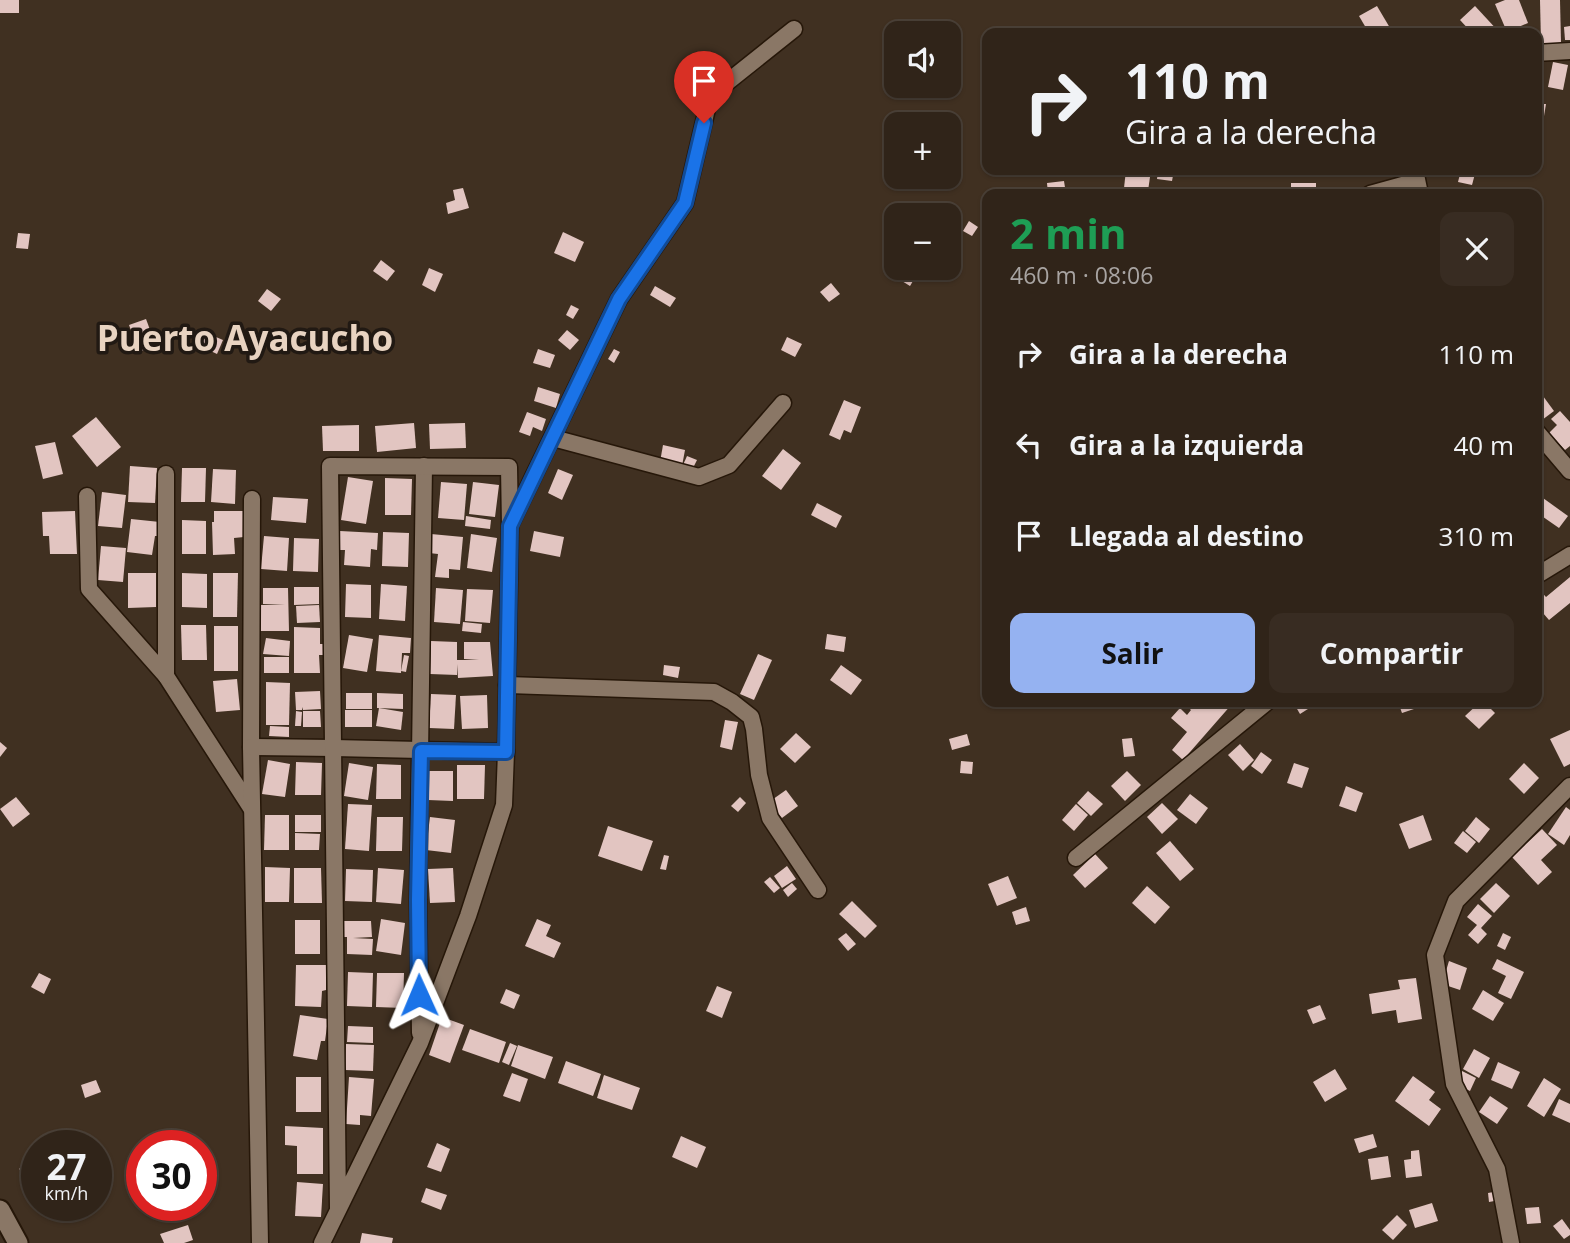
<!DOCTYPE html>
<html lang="es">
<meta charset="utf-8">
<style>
body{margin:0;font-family:"Open Sans",sans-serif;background:#382c22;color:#f1f3f6;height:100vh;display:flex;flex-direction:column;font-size:26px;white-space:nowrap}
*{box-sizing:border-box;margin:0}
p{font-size:23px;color:#a8a4a2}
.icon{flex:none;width:38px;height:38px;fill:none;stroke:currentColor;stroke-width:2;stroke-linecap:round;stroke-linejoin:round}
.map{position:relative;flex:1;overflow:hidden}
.details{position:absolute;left:982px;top:189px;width:560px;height:518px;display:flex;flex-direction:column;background:#302419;border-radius:14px;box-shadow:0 2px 5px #0004,0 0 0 2px #4b4138}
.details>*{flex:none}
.top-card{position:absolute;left:982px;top:28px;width:560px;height:147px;border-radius:14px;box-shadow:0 2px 5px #0004,0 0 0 2px #4b4138;background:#302419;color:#f1f3f6;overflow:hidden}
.buttons{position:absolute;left:884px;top:21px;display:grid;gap:14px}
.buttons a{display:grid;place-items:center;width:77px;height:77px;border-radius:14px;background:#302419;box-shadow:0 2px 5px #0004,0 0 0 2px #4b4138;font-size:35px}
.speed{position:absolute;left:21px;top:1130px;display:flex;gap:14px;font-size:35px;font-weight:700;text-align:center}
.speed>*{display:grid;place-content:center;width:91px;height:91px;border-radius:50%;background:#302419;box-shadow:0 2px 5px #0004,0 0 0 2px #4b4138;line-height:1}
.speed small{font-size:18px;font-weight:400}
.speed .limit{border:10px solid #d22;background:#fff;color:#111}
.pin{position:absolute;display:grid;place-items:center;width:60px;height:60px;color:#fff;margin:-72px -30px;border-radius:50% 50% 50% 0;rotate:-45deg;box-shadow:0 0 7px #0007}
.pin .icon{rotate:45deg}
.me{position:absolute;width:77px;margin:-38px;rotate:359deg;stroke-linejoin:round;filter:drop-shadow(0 0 5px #0008)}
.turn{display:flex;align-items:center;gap:24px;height:147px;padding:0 28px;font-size:32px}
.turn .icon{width:91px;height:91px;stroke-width:2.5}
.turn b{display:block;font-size:49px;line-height:60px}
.round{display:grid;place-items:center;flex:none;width:74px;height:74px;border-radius:14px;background:#382c22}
.overview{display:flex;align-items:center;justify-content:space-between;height:119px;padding:0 28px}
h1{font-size:42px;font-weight:700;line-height:52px;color:#1e9e55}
.action{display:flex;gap:14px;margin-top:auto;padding:14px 28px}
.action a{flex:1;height:80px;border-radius:14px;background:#95b2f1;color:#111;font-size:28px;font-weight:700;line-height:80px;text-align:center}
.action a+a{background:#382c22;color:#f1f3f6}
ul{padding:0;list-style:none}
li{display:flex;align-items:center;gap:21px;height:91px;padding:0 28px}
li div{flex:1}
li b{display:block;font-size:26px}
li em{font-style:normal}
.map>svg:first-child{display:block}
.building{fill:#e2c5c1}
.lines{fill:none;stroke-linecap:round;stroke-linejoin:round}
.minor-casing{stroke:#261709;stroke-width:19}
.secondary-casing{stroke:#261709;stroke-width:23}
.minor{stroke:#8a7766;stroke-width:16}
.secondary{stroke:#8a7766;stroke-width:19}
.route-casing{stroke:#114b97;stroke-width:18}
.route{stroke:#1a73e8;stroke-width:12}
.labels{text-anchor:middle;stroke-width:7;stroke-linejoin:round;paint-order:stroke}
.town-label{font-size:35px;font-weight:bold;fill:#e8d3c1;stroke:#211913}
</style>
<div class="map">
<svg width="1570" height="1243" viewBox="0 0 1570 1243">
<rect width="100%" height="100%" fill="#403021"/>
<!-- building -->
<g class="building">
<rect x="0" y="0" width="19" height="13"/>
<path d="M1505,0H1519L1528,23L1507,32L1495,4Z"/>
<path d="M1540,0H1560L1561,43H1541Z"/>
<path d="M1377,6L1393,33H1369L1359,16Z"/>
<path d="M1475,6L1500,33H1472L1460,20Z"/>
<path d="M1570,26V40H1565L1564,27Z"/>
<path d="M1553,62L1568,65L1563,90L1548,87Z"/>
<path d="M1536,104H1546L1542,128L1536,127Z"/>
<path d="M1126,170H1151L1148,191L1124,188Z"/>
<path d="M1158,170H1174L1172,181L1157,179Z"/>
<path d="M1304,170H1324V173L1304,172Z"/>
<path d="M1461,170H1476L1472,185L1458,182Z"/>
<path d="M1064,181L1066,194H1048L1047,183Z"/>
<rect x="1291" y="183" width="25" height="11"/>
<path d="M463,188L469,208L448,214L446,203L455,200L453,190Z"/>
<path d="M969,221L978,227L972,236L963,231Z"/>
<path d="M563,232L584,242L575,262L554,253Z"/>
<path d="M18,233L30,234L28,249L16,248Z"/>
<path d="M381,260L395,271L387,281L373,271Z"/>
<path d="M429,268L443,274L435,292L422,285Z"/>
<path d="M904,268H915L919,271L910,286L897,278Z"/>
<path d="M831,283L840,294L829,302L820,292Z"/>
<path d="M655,286L676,298L670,307L650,295Z"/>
<path d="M267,289L281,299L271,311L258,301Z"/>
<path d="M571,305L579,309L573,319L566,315Z"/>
<path d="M146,319L156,346L139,352L129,325Z"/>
<path d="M567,330L579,340L570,350L558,340Z"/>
<path d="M202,331L223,340L217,354L196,344Z"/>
<path d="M787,337L802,344L795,357L781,350Z"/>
<path d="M538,349L555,355L550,368L533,363Z"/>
<path d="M614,349L620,352L614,363L608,359Z"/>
<path d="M538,387L560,394L556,408L534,401Z"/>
<path d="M1540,392L1554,411L1542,420L1536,412V395Z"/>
<path d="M844,400L861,407L851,433L844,430L840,440L829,435Z"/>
<path d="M1560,411L1570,422V446L1565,450L1549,433L1557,425L1551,419Z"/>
<path d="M527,412L546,419L542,431L533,427L530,436L519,432Z"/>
<path d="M96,417L121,447L97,467L72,436Z"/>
<path d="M414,423L416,448L377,452L375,426Z"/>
<path d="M465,423L466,448L430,449L429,424Z"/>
<path d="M359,425V451H323L322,426Z"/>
<path d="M55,442L63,474L43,479L35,446Z"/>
<path d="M663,445L685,450L682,466L660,462Z"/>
<path d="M783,449L801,463L781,490L762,476Z"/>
<path d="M687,456L697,460L692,470L683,465Z"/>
<path d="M130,466L157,468L155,503L128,502Z"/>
<path d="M182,468H206L205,502H181Z"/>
<path d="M213,469L236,470L235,504L211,502Z"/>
<path d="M558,469L573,475L562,500L548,493Z"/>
<path d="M348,477L373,481L366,524L341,520Z"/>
<path d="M385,478L412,479L411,515H385Z"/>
<path d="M441,482L467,484L464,520L438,518Z"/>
<path d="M473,482L499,485L495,517L469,514Z"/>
<path d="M102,492L126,495L122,528L98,526Z"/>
<path d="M1536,493L1568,516L1559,528L1536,512Z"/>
<path d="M273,497L308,499L306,523L271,520Z"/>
<path d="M817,503L842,516L836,528L811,515Z"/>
<path d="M75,511L77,554H50L49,536H43L42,512Z"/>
<path d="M214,511H244V537L234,538L235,554L213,555L212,522H214Z"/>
<path d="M466,516L491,520L490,529L465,526Z"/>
<path d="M131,519L160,522L158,536H155L152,555L127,552Z"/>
<path d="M182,520L206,521V554H182Z"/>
<path d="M340,531L378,533L377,550L371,549L370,567L344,565L345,550H338Z"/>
<path d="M534,531L564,537L560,557L530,551Z"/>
<path d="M383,532L409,533L408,567L382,566Z"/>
<path d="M431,534L463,537L460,570L449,569V578L435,577L438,554L429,553Z"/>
<path d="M471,534L497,538L492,572L467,568Z"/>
<path d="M264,536L289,538L287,571L261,569Z"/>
<path d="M294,538L319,539L318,572L293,571Z"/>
<path d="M101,546L126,548L123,582L98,580Z"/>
<path d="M128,573H156V607L128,608Z"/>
<path d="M182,573L207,574V608L182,607Z"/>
<path d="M213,573H238L237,617H213Z"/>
<path d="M1570,577V603L1549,620L1536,605V586L1546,597Z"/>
<path d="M346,584L371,585V618L345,617Z"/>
<path d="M381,584L407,586L405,621L379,619Z"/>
<path d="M294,587H319V604L294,605Z"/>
<path d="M263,588H288L289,631H258V605H285L263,604Z"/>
<path d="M436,588L463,590L460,624L434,622Z"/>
<path d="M467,589L493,590L490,623L465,621Z"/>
<path d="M319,605L320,622L297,623L296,606Z"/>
<path d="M463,622L482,624L481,633L462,631Z"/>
<path d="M181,625H206L207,660H182Z"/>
<rect x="214" y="626" width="24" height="45"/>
<path d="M294,627L320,628V644H325V655H319L320,673H294Z"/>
<path d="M827,634L846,637L844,652L825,649Z"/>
<path d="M349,635L373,639L367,672L343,668Z"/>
<path d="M379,635L411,638L410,653H402L401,673L376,671Z"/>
<path d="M266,638L290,641L289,656L263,654Z"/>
<path d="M431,641L457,642V660H479L464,659V642H490L493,676L458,678L457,664V675L430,674Z"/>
<path d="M758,654L772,660L754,700L740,694Z"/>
<path d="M404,655L409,656L406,672L401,671Z"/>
<rect x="264" y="657" width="25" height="16"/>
<path d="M664,665L680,667L678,678L663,675Z"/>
<path d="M841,665L862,680L851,695L830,680Z"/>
<path d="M237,679L240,710L216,712L213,681Z"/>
<path d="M266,682L290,683L289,725H266Z"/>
<path d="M320,691L321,709L303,710L302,707V710H296L295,692Z"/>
<rect x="346" y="693" width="26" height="16"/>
<path d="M377,693L403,694V709L377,708Z"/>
<path d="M431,694L456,695L454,729L429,728Z"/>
<path d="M487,695L488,728L462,729L460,696Z"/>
<path d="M1182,702H1196L1201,706L1205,702H1239L1234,707L1232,704L1183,760L1172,750L1187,732L1171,718L1180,708L1187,715L1191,710Z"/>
<path d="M1293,702H1319L1300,714Z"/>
<path d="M1398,702H1414L1417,708L1402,713Z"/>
<path d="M1480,702H1484L1495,713L1479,729L1465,716Z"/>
<path d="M379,708L403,712L401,730L376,726Z"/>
<rect x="345" y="710" width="27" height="17"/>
<path d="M296,711L302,712L301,726H295Z"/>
<path d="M303,711H320L321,727H303Z"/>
<path d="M725,720L738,722L732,750L720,747Z"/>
<path d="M270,726L289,727V737L269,736Z"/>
<path d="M1570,730V764L1564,767L1550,739Z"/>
<path d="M796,733L811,747L795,763L780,749Z"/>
<path d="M967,734L970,745L952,750L949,739Z"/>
<path d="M1132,738L1135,756L1124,757L1122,739Z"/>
<path d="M0,742L7,748L0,757Z"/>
<path d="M1240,744L1254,760L1243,771L1228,755Z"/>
<path d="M1261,752L1272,760L1262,774L1251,766Z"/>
<path d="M268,760L290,764L285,797L262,794Z"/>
<path d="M961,761L973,762L972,774L960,773Z"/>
<path d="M296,762L322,763L321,795H295Z"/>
<path d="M349,763L373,767L368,800L344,796Z"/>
<path d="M1294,763L1309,768L1302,788L1287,783Z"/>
<path d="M1524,763L1539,778L1524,794L1509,779Z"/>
<path d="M377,764L401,765V799H376Z"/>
<path d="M457,765H485L484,799H457Z"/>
<path d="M429,771H453V801L428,800Z"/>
<path d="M1127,771L1141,785L1125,801L1111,786Z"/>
<path d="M1346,786L1363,793L1356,812L1339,806Z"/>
<path d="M786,790L798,806L782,818L769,802Z"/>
<path d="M1088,791L1103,804L1091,816L1077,803Z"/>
<path d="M1190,794L1208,808L1196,824L1177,810Z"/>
<path d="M16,797L30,814L13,827L0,809Z"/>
<path d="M740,797L746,803L738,812L731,806Z"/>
<path d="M1162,803L1178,819L1162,834L1147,817Z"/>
<path d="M348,804L372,805L369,851L345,849Z"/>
<path d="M1076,804L1088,815L1074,831L1062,820Z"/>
<path d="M1566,807L1570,810V835L1564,845L1548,834Z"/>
<path d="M265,815H289V850H264Z"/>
<rect x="295" y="815" width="26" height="17"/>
<path d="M1423,815L1432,840L1409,849L1399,824Z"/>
<path d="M377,817H403L402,851H376Z"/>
<path d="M430,817L455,820L451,853L426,850Z"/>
<path d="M1476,817L1490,829L1479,843L1465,831Z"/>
<path d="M608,826L653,841L642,871L598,856Z"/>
<path d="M1542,829L1557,845L1541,860L1552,872L1538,885L1512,857Z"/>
<path d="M1463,831L1476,842L1467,853L1454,843Z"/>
<path d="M295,833L320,834L319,850H295Z"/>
<path d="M1170,841L1194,869L1180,881L1156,853Z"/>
<path d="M1095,854L1108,868L1085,888L1073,875Z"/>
<path d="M664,855L669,856L666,870L660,869Z"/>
<path d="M787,866L796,879L782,888L774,876Z"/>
<path d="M265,867L290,868L289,902H265Z"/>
<path d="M294,868H321L322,903H294Z"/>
<path d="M378,868L404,870L401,904L376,902Z"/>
<path d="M453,868L455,902L430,903L428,869Z"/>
<path d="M346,869L373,870L372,902L345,901Z"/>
<path d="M1008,876L1017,898L997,906L988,884Z"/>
<path d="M770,877L780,888L774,893L764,882Z"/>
<path d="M792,883L797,889L788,897L783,890Z"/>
<path d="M1496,883L1510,896L1494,913L1480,899Z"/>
<path d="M1147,886L1170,907L1155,924L1132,903Z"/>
<path d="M852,901L877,926L865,938L839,914Z"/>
<path d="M1478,904L1492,916L1481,928L1487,934L1478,944L1468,935L1477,925L1467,917Z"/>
<path d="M1026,907L1030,921L1016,925L1012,912Z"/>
<path d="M381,919L405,923L401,955L376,951Z"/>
<path d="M537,919L551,925L546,936L561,943L554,958L525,946Z"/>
<rect x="295" y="920" width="25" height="34"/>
<path d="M340,921H371L372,937L353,938L373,939L372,955L347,954V937H340Z"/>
<path d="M846,933L856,944L848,951L838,939Z"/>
<path d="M1503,933L1511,937L1505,950L1497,946Z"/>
<path d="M1497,959L1524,972L1511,999L1498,993L1506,976L1492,969Z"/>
<path d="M1449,961L1467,968L1460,990L1442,984Z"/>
<path d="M296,965H326V990L322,991L321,1007L295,1006Z"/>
<path d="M348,972L373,973L372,1007L347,1006Z"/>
<path d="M39,973L51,979L44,994L31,987Z"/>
<path d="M377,973H404L403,1008L376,1007Z"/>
<path d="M1416,978L1422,1019L1398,1023L1396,1010L1372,1014L1369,994L1400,989L1398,980Z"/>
<path d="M717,986L732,992L722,1018L706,1011Z"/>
<path d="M506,989L520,995L514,1009L500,1003Z"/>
<path d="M1483,990L1504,1003L1493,1021L1472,1009Z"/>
<path d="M1320,1005L1326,1019L1313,1024L1307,1010Z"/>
<path d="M300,1015L328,1019L325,1041H321L317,1060L293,1056Z"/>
<path d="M442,1017L464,1025L450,1063L429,1055Z"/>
<path d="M348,1026L373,1027V1043L347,1042Z"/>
<path d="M470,1029L506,1042L499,1063L462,1050Z"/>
<path d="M510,1043L517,1046L509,1065L502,1062Z"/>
<path d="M346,1044L374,1045L373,1071L345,1070Z"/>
<path d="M518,1045L553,1057L545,1079L511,1066Z"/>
<path d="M1474,1049L1490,1058L1479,1078L1463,1069Z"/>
<path d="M566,1061L601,1074L593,1096L558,1083Z"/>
<path d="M1498,1062L1520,1072L1512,1089L1491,1080Z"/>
<path d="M1335,1069L1347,1089L1325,1102L1313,1082Z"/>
<path d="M1462,1071L1476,1078L1470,1091L1456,1084Z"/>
<path d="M512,1073L528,1079L520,1102L503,1096Z"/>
<path d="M604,1075L640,1088L632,1110L597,1098Z"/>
<path d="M1413,1076L1435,1092L1429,1100L1441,1109L1429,1126L1395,1101Z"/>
<rect x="296" y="1077" width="25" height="35"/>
<path d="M349,1077L374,1079L371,1116L360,1115V1125L346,1124Z"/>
<path d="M1544,1078L1561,1089L1544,1117L1527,1106Z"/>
<path d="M96,1080L101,1092L85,1098L81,1085Z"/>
<path d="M1490,1096L1508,1108L1497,1124L1479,1112Z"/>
<path d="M1559,1099L1570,1104V1123L1552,1115Z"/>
<path d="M285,1126L323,1128V1174H297V1146L285,1145Z"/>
<path d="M1373,1134L1377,1147L1359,1153L1354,1139Z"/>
<path d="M681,1136L706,1147L697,1168L672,1157Z"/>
<path d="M437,1143L450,1149L441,1172L427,1167Z"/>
<path d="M1419,1150L1422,1176L1406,1178L1404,1160L1411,1159V1151Z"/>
<path d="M37,1153V1187L19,1169Z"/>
<path d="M1388,1156L1391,1177L1371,1180L1368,1159Z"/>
<path d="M297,1182L323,1184L321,1217L295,1216Z"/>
<path d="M426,1188L447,1195L441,1210L421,1202Z"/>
<path d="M1499,1191L1500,1200L1489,1202L1488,1193Z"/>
<path d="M1432,1203L1438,1221L1415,1228L1409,1210Z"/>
<path d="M1539,1207L1541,1223L1527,1224L1525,1208Z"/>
<path d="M1397,1215L1407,1225L1393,1240L1382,1230Z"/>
<path d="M1562,1219L1570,1230V1235L1564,1239L1553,1226Z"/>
<path d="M188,1225L193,1240L184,1243H164L160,1234Z"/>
<path d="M362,1233L393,1238L392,1243H360Z"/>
</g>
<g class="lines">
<!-- minor casing -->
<g class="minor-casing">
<g id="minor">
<path d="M1536,53L1570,51"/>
<path d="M1415,170L1420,194"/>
<path d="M1370,194L1417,181"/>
<path d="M1536,431L1570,471"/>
<path d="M553,438L699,477L729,465L783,403"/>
<path d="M87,496L89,589L166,676L251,808"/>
<path d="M252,499L251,747L260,1243"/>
<path d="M511,523L619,299L685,203L710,96L794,29"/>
<path d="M1536,576L1570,555"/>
<path d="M166,676V474"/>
<path d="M507,685L714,692L732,702L751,717L754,729L759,775L770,818L818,890"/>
<path d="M251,747L334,748L506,752"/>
<path d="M1076,858L1267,702"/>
<path d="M420,1033L418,900L424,466"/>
<path d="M322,1243L420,1043L468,916L504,805L506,752L510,526L509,467L330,466L338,1209"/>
<path d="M1511,1243L1497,1169L1454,1084L1435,955L1456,901L1570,786"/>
</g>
</g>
<!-- secondary casing -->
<g class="secondary-casing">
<path id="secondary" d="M0,1210L18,1243"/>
</g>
<!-- minor -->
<use href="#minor" class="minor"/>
<!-- secondary -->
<use href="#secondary" class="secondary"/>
</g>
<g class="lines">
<!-- route casing -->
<g class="route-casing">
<path id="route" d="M419,995L418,900L421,751L506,752L510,526L619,299L685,203L704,123"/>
</g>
<!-- route -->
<use href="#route" class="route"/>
</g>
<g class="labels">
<!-- town labels -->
<g class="town-label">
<text x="245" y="351">Puerto Ayacucho</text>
</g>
</g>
</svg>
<div class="buttons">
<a><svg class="icon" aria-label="sound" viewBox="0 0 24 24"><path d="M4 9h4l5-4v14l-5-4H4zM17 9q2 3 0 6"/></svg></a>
<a>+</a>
<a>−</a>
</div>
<div class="speed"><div>27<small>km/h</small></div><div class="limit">30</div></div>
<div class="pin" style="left:704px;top:123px;background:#d93025"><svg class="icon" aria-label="arrive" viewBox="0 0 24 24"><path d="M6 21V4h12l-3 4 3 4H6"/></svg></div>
<svg class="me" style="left:419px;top:995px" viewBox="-20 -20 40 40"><path d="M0-17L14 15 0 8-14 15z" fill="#1a73e8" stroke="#fff" stroke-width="4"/></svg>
<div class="top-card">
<div class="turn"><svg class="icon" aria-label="right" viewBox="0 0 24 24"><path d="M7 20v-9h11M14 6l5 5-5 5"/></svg><div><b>110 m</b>Gira a la derecha</div></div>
</div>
<section class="details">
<div class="overview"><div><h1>2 min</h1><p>460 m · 08:06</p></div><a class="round"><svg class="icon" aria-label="close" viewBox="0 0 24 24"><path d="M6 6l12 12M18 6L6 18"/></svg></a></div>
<ul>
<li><svg class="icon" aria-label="right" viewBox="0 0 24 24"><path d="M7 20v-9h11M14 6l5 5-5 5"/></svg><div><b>Gira a la derecha</b></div><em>110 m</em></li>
<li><svg class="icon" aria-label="left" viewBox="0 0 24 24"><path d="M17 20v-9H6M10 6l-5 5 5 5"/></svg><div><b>Gira a la izquierda</b></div><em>40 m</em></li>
<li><svg class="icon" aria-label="arrive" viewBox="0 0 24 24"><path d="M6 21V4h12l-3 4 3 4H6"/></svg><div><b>Llegada al destino</b></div><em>310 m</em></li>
</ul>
<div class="action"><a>Salir</a><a>Compartir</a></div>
</section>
</div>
